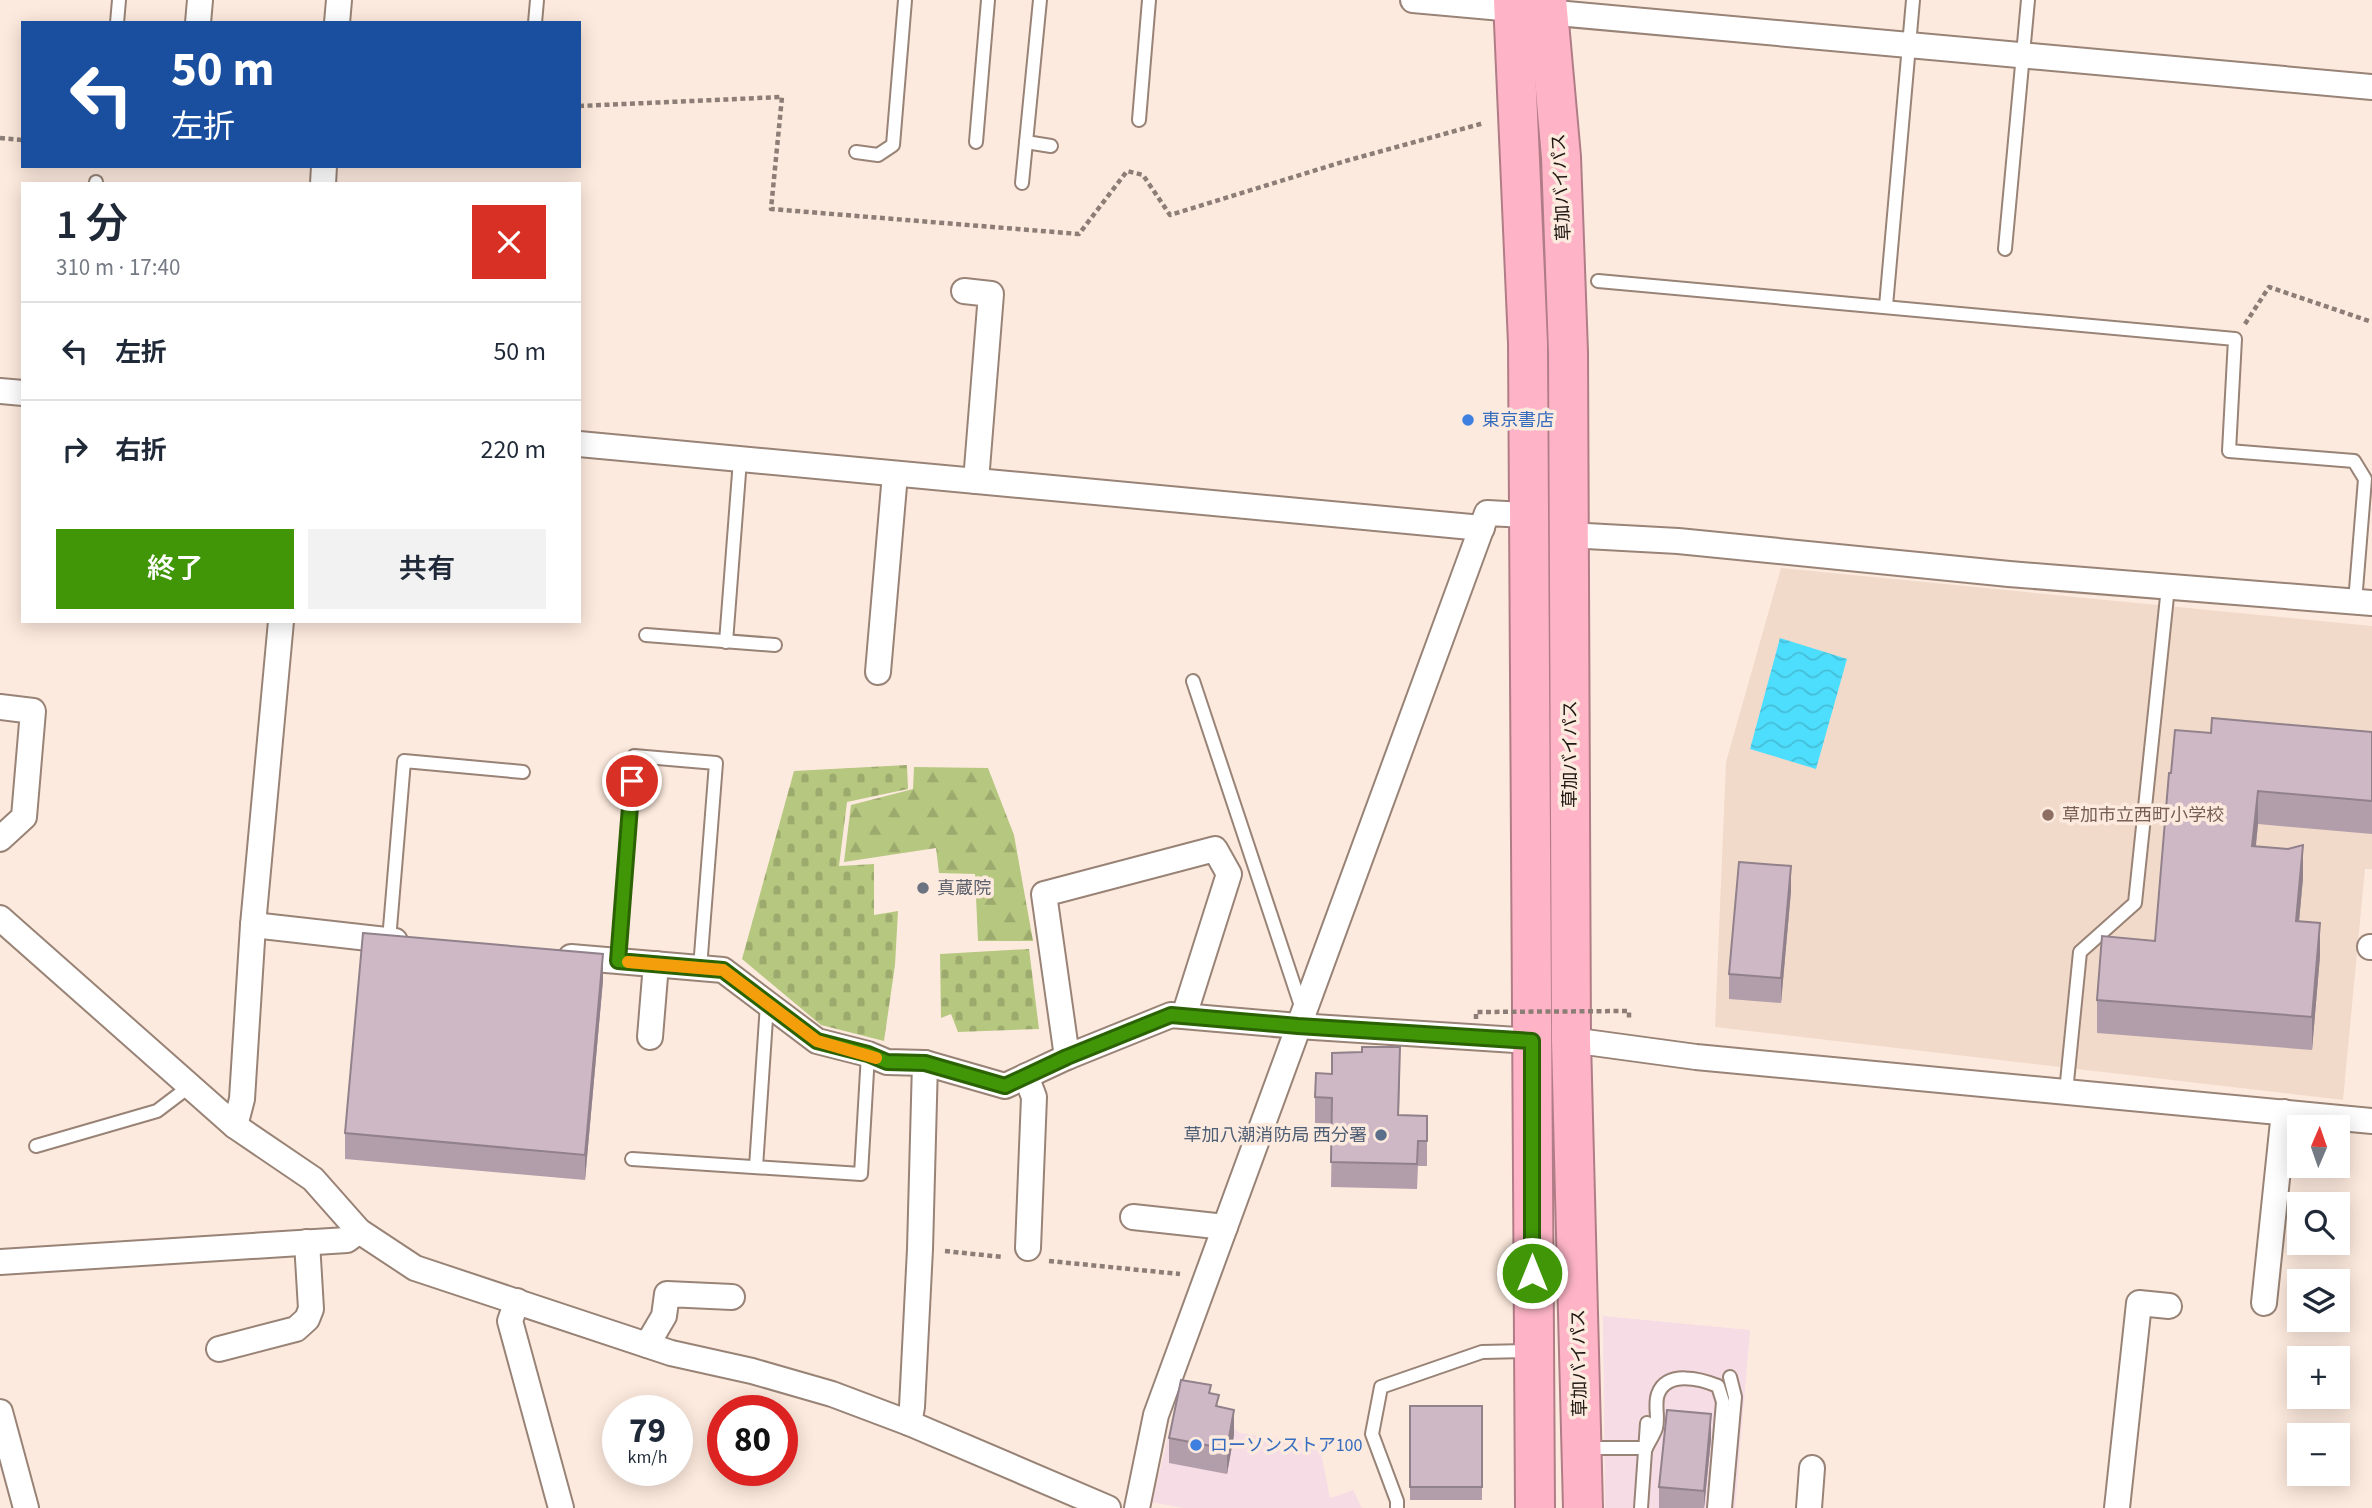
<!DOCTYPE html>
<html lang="ja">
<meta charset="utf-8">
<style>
body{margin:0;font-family:"Source Sans 3","Noto Sans JP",sans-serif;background:#f2f2f3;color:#1f2937;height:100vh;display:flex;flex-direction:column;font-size:26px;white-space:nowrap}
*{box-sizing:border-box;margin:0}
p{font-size:23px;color:#747a83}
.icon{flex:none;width:38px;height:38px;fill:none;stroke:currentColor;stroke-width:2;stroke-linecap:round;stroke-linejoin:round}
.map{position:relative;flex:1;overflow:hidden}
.details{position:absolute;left:21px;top:182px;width:560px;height:441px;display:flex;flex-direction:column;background:#fff;border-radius:0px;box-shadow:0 4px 18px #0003}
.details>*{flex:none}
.hud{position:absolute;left:21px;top:21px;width:560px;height:147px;border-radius:0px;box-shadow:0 4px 18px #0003;background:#1a4fa0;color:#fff;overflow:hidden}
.needle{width:46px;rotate:2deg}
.fabs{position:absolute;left:2287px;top:1115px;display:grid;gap:14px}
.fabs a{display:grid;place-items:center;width:63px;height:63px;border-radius:0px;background:#fff;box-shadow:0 4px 18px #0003;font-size:35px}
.speed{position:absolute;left:602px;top:1395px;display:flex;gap:14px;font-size:35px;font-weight:700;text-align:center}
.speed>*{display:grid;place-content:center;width:91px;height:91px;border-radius:50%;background:#fff;box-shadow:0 4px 18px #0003;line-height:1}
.speed small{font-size:18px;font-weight:400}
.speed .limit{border:10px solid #d22;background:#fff;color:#111}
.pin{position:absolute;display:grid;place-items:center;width:60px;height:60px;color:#fff;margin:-30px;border:4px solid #fff;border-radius:50%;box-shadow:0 2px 7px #0007}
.me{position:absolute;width:77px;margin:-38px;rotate:0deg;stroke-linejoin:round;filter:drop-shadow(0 0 5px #0008)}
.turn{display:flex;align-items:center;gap:24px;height:147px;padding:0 35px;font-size:32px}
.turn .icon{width:91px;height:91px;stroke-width:2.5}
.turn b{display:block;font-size:49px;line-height:60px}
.round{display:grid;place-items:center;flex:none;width:74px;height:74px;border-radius:0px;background:#f2f2f3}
.head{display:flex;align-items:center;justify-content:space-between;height:119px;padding:0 35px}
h1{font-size:42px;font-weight:600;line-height:52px}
.primary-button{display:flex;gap:14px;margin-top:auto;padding:14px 35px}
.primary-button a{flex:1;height:80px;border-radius:0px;background:#409606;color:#fff;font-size:28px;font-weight:600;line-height:80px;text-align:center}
.primary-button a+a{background:#f2f2f3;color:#1f2937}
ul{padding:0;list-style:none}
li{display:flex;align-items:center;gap:21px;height:98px;padding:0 35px;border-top:2px solid #e0e1e3}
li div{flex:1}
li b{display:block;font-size:26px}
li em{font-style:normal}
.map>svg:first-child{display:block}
.commercial{fill:#f6dce5}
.built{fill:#f2dacb}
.forest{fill:url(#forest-firs)}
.cemetery{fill:url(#cemetery-stones)}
.water{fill:url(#water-waves)}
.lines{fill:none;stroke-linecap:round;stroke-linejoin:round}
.lane-casing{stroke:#988376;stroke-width:16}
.street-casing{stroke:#988376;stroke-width:28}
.highway-casing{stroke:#b07d87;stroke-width:42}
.path{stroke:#8c7e76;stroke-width:4.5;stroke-dasharray:5 3.5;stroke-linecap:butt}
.lane{stroke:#fff;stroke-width:12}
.street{stroke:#fff;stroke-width:24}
.highway{stroke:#feb4c6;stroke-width:38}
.path-bridge{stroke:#8c7e76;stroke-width:4.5;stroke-dasharray:5 3.5;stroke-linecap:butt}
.wall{fill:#b29eaa}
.shaded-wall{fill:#91818b}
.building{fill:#cfb8c6;stroke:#91818b;stroke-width:2}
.route-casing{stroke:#2a6204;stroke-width:18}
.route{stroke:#409606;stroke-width:12}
.slow{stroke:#f59e0b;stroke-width:12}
.shop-dot{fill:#3f7fe0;stroke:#fdeade;stroke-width:2.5}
.education-dot{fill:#8d6e63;stroke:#fdeade;stroke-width:2.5}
.worship-dot{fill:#6b7280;stroke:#fdeade;stroke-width:2.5}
.service-dot{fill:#5c6f8a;stroke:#fdeade;stroke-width:2.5}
.labels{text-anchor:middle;stroke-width:7;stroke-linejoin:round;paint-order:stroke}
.street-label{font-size:18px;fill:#1e1611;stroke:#fdeade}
.shop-label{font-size:18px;fill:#366cbe;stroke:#fdeade;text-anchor:start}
.education-label{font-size:18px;fill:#785e54;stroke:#fdeade;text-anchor:start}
.worship-label{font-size:18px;fill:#5b616d;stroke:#fdeade;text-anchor:start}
.service-label{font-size:18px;fill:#4e5e75;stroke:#fdeade;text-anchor:end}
</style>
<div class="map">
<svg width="2372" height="1508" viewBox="0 0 2372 1508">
<defs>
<pattern id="forest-firs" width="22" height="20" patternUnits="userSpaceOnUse" patternTransform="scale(1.75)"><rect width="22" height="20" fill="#b6c780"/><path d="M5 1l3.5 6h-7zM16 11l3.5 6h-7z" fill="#9caa6e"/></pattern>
<pattern id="cemetery-stones" width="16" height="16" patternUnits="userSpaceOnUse" patternTransform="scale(1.75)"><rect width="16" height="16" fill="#b6c780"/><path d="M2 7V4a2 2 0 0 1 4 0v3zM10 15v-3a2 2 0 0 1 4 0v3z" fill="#9caa6e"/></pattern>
<pattern id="water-waves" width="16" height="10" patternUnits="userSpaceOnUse" patternTransform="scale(1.75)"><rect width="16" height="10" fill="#4edefd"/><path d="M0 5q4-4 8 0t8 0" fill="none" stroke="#44bed8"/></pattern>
</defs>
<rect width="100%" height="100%" fill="#fdeade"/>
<!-- commercial -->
<g class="commercial">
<path d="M1603,1316L1750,1330L1735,1508H1605Z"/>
<path d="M1177,1401L1216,1409L1239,1433L1319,1443L1330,1498L1353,1490L1362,1508H1183L1152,1502Z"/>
</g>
<!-- built -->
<path class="built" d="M1781,568L2372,626V869H2365L2343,1100L1715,1027L1726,762Z"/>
<!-- forest -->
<path class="forest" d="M914,767L988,768L1014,835L1033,941H978L975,874L939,873L936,848L844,862L851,805L913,789Z"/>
<!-- cemetery -->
<g class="cemetery">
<path d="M907,765L908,789L847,802L839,866L874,864V915L898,911L895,965L884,1041L821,1025L742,959L794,771Z"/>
<path d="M1029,949L1039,1029L958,1032L951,1014L941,1018L940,954Z"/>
</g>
<!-- water -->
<path class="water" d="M1780,638L1847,659L1816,769L1750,749Z"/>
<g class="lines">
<!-- lane casing -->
<g class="lane-casing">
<g id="lane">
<path d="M117,23L119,0"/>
<path d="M535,23L537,0"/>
<path d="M1139,120L1149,0"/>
<path d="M976,142L988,0"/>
<path d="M1026,142L1051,146"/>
<path d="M856,152L878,155L893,145L905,0"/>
<path d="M1022,183L1040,0"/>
<path d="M96,184V182"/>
<path d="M2005,249L2028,0"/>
<path d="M1598,281L2235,339L2229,451L2354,461L2365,479L2355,602"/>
<path d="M1886,306L1913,0"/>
<path d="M646,635L775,645"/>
<path d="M726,642L740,460"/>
<path d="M1193,681L1302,1009"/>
<path d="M389,940L404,761L523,772"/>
<path d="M618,961L634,756L716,763L700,968"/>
<path d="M2066,1092L2080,952L2135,903L2168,587"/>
<path d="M36,1146L157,1111L190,1086"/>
<path d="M632,1159L861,1174L868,1054"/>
<path d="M756,1167L767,1004"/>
<path d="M1585,1448H1646"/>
<path d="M1646,1448C1649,1442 1654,1434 1656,1428C1659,1417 1654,1404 1658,1394C1667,1370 1701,1379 1718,1386L1723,1402L1714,1508"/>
<path d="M1397,1508V1501L1372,1434L1381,1387L1482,1352L1532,1351"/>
<path d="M1641,1508L1647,1423"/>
<path d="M1725,1508L1735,1397L1730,1377"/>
</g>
</g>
<!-- street casing -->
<g class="street-casing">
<g id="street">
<path d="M1413,0L2372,87"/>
<path d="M198,23L200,0"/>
<path d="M337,23L339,0"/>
<path d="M323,184L324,166"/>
<path d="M964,291L991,294L976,481"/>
<path d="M0,391L23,393"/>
<path d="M579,444L1482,528"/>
<path d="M1568,535L1678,541L2009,574L2372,603"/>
<path d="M878,672L895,474"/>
<path d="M0,707L33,711L24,817L0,839"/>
<path d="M0,918L235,1126L313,1179L359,1231L415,1268L671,1353L752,1371L832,1394L909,1423L1108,1508"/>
<path d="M253,925L395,941"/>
<path d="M2370,947H2372"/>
<path d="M571,957L723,970L817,1041L868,1054L887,1062L925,1063L1005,1086L1067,1057L1171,1015L1298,1026L1532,1041"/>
<path d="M650,1037L656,964"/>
<path d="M1571,1040L1696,1057L2372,1121"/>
<path d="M1067,1057L1044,894L1215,849L1229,874L1184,1016"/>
<path d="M1026,1076L1034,1097L1028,1248"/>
<path d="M235,1126L242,1099L253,925L281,621"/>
<path d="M1133,1217L1225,1227"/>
<path d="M0,1262L347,1240L359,1231"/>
<path d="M517,1301L510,1321L561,1508"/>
<path d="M2264,1303L2284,1112"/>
<path d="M647,1345L664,1316L667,1294L732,1297"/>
<path d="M219,1349L296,1329L307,1319L311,1309L307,1242"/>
<path d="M0,1412L26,1508"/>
<path d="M909,1423L912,1407L920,1249L925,1063"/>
<path d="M1137,1508L1156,1415L1487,513L1528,515"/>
<path d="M1809,1508L1812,1468"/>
<path d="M2117,1508L2139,1303L2169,1306"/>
</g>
</g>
<!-- highway casing -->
<g class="highway-casing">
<g id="highway">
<path d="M1513,0L1528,343L1535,1508"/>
<path d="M1547,0L1561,157L1568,352L1571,1040L1583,1508"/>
</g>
</g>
<!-- path -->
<g class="path">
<path d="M579,106L782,97L771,209L1079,234L1127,171L1143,175L1170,215L1349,160L1484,123"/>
<path d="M0,138L23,140"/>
<path d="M2245,324L2269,287L2372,322"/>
<path d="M945,1251L1002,1257"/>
<path d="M1049,1261L1180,1274"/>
</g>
<!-- lane -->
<use href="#lane" class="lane"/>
<!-- street -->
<use href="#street" class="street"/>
<!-- highway -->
<use href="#highway" class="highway"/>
<!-- path-bridge -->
<path class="path-bridge" d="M1476,1019V1012L1629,1011V1020"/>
</g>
<!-- wall -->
<g class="wall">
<path d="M2372,732V834L2258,824L2256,846L2303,878L2299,921L2320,956L2312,1050L2097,1033V1000L2155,941L2171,773L2211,733Z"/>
<path d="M1791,891L1781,1003L1729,999V974Z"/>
<path d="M603,980L585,1180L345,1159V1133Z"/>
<path d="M1362,1052L1400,1072L1399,1115L1427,1116V1166H1418L1417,1189L1331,1187L1332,1124L1315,1123V1097L1332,1074Z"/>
<path d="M1211,1393L1234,1435L1227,1474L1169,1463V1438Z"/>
<rect x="1410" y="1406" width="72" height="94"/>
<path d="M1711,1439L1704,1508H1659V1487Z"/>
</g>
<!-- shaded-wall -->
<g class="shaded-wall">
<path d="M2258,791V824L2252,879V846Z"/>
<path d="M2303,845V878L2296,954V921Z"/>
<path d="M1791,866V891L1781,1003V978Z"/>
<path d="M2320,923V956L2312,1050V1017Z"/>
<path d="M603,954V980L585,1180V1155Z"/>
<path d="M1234,1410V1435L1227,1474V1449Z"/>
<path d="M1711,1414V1439L1704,1508V1491Z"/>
</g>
<!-- building -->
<g class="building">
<path d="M2212,718L2372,732V801L2258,791L2252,846L2288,849L2303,845L2296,921L2320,923L2312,1017L2097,1000L2102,936L2155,941L2169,773H2171L2175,730L2211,733Z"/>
<path d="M1739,862L1791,866L1781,978L1729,974Z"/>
<path d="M363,933L603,954L585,1155L345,1133Z"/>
<path d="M1362,1047H1400L1398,1115L1427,1116V1141H1418L1417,1164L1331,1162L1332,1098L1315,1097L1316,1073L1332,1074V1053L1362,1052Z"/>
<path d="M1181,1380L1211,1385L1209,1393L1219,1395L1216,1406L1234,1410L1227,1449L1169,1438Z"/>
<rect x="1410" y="1406" width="72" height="81"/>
<path d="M1667,1410L1711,1414L1704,1491L1659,1487Z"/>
</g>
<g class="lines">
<!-- route casing -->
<g class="route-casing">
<path id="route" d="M632,781L618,961L723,970L817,1041L868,1054L887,1062L925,1063L1005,1086L1067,1057L1171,1015L1298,1026L1532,1041V1273"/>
</g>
<!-- route -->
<use href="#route" class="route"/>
<!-- slow -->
<path class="slow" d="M628,962L723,970L817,1041L876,1058"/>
</g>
<!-- markers -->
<g class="shop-dot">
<circle cx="1468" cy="420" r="7"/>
<circle cx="1196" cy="1445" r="7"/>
</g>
<circle class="education-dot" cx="2048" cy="815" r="7"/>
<circle class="worship-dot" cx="923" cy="888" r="7"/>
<circle class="service-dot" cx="1381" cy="1135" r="7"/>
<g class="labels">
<!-- street labels -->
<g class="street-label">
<text transform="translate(1561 187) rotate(-93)" y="6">草加バイパス</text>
<text transform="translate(1570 754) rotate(-90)" y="6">草加バイパス</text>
<text transform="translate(1579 1363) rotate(-91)" y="6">草加バイパス</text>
</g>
<!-- shop labels -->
<g class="shop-label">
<text x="1482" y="426">東京書店</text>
<text x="1210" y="1451">ローソンストア100</text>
</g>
<!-- education labels -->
<g class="education-label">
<text x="2062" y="821">草加市立西町小学校</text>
</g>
<!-- worship labels -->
<g class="worship-label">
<text x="937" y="894">真蔵院</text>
</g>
<!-- service labels -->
<g class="service-label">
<text x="1367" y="1141">草加八潮消防局 西分署</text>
</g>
</g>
</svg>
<div class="fabs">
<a><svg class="needle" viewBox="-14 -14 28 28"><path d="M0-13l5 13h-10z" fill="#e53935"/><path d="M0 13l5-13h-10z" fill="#747a83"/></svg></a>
<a><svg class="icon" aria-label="search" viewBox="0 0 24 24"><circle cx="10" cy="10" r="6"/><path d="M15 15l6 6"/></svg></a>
<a><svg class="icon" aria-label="layers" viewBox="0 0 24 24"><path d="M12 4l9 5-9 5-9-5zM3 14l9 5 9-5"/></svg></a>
<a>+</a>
<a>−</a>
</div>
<div class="speed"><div>79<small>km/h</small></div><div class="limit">80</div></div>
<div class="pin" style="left:632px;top:781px;background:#d93025"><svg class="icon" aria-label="arrive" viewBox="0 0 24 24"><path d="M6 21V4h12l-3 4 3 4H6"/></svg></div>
<svg class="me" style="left:1532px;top:1273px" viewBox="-20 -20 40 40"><circle r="17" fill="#409606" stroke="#fff" stroke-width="3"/><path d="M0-11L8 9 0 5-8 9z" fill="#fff"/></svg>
<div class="hud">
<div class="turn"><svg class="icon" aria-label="left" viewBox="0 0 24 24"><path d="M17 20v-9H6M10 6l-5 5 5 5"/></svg><div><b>50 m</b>左折</div></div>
</div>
<section class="details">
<div class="head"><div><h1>1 分</h1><p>310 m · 17:40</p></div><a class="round" style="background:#d93025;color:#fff"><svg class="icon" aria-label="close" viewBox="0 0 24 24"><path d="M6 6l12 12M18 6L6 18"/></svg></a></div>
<ul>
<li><svg class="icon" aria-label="left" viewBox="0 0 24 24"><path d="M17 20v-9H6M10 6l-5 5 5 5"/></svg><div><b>左折</b></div><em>50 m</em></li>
<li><svg class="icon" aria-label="right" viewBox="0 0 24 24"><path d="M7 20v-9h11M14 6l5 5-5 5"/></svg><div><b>右折</b></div><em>220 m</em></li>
</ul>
<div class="primary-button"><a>終了</a><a>共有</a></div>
</section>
</div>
